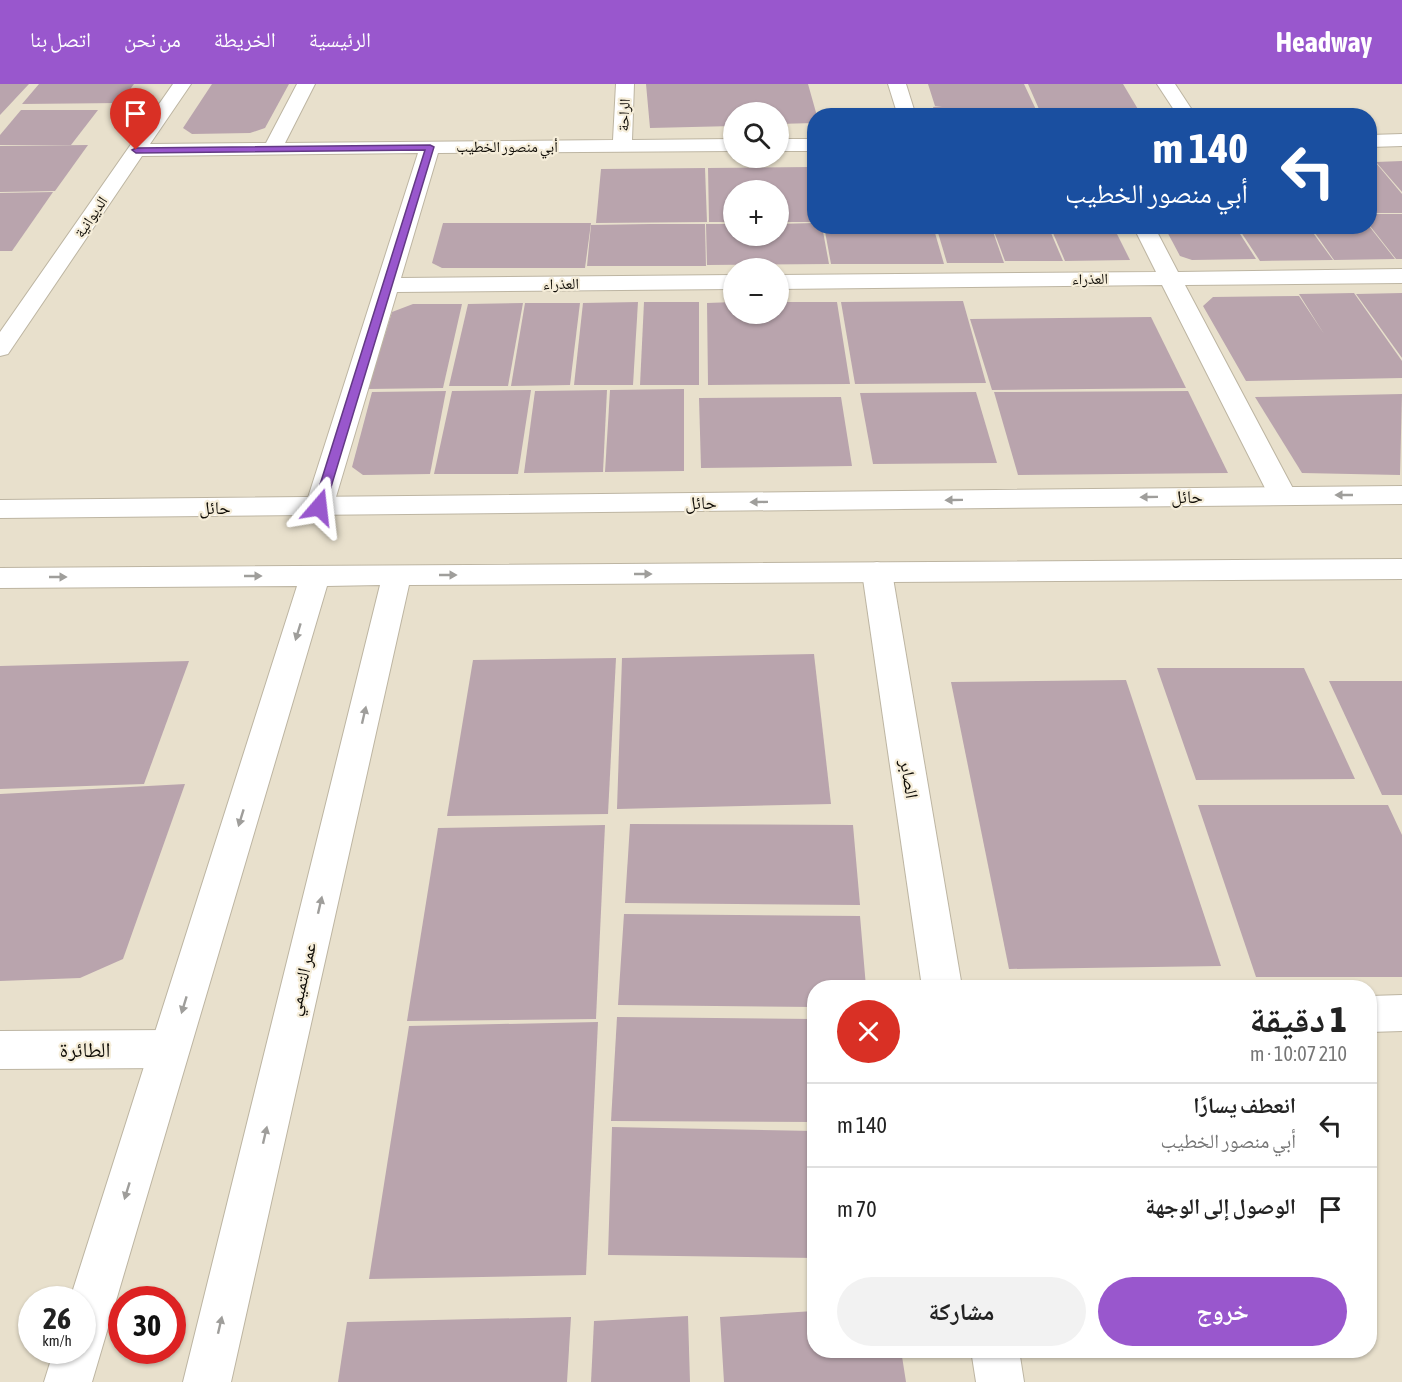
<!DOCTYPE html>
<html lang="ar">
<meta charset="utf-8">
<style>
body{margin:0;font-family:"Asap Condensed","Noto Naskh Arabic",sans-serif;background:#f2f2f2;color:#222;direction:rtl;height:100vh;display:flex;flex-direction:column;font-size:22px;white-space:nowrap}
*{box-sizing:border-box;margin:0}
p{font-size:20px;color:#767676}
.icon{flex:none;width:33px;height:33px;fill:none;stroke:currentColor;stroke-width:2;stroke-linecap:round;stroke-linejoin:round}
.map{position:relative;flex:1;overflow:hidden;direction:ltr}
.sheet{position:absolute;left:807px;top:896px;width:570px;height:378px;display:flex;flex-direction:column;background:#fff;border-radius:24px;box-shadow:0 2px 4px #0004;direction:rtl}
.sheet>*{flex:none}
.hud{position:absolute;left:807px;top:24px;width:570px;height:126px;border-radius:24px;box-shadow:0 2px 4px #0004;direction:rtl;background:#1a4fa0;color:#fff;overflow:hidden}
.tools{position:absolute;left:723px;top:18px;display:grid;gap:12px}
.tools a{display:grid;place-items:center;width:66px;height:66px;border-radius:50%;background:#fff;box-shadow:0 2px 4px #0004;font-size:30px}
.speed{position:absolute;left:18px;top:1202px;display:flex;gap:12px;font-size:30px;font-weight:700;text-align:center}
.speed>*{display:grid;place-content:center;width:78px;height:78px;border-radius:50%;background:#fff;box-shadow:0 2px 4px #0004;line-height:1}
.speed small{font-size:15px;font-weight:400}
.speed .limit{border:9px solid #d22;background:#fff;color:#111}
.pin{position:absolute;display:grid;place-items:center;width:51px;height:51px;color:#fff;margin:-62px -26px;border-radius:50% 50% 50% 0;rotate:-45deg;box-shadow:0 0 6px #0007}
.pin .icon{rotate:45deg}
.me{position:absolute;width:66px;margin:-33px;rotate:17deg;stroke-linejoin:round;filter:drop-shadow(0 0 4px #0008)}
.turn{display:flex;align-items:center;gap:21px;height:126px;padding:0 30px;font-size:27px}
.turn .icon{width:78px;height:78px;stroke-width:2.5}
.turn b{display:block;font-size:42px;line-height:51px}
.round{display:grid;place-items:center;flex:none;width:63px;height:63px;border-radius:32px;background:#f2f2f2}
.headline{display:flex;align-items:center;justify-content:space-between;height:102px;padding:0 30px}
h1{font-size:36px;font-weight:800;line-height:45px}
.action{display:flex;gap:12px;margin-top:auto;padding:12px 30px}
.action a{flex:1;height:69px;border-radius:36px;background:#9957cd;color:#fff;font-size:24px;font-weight:800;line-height:69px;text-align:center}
.action a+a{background:#f2f2f2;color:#222}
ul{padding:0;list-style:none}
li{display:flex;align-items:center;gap:18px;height:84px;padding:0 30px;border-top:2px solid #e0e0e0}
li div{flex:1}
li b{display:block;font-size:22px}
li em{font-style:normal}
header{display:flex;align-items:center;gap:36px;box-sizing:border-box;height:84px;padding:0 30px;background:#9957cd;color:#fff}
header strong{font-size:28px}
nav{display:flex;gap:33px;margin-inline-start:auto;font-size:21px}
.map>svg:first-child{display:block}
.building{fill:#b9a4ad}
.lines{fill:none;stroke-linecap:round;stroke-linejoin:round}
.minor-casing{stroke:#bdb5a2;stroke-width:2}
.tertiary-casing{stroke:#bdb5a2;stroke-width:2}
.minor{fill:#fff;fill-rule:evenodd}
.tertiary{fill:#fff;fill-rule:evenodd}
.oneway{fill:#9f9e9b}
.route{fill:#9957cd;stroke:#633985;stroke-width:1.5}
.labels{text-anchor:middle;stroke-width:4.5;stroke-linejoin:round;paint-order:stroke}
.far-street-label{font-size:15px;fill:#0f0c06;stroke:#f5edd9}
.street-label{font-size:18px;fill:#0f0c06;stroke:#f5edd9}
.near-street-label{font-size:21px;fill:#0f0c06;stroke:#f5edd9}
</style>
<header>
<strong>Headway</strong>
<nav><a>الرئيسية</a><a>الخريطة</a><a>من نحن</a><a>اتصل بنا</a></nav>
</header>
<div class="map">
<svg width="1402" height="1298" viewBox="0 0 1402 1298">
<rect width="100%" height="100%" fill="#e8e0cc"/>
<!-- building -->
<g class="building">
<path d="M0,0H29L0,31Z"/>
<path d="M39,0H134L120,19L22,20Z"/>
<path d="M212,0H289L265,44L250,49L192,50L183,44Z"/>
<path d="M646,0H808L817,32H814V39L778,40V28H734V42L650,44Z"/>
<path d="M928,0H1024L1039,32H936L933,23L942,22H935Z"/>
<path d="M1028,0H1123L1142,32H1042Z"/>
<path d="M21,26H98L71,61H0V51Z"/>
<path d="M88,61L55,107L0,108V62Z"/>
<path d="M1402,77V108L1376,78Z"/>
<path d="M1376,79L1402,110V129H1370V80Z"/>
<path d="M811,83L814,138H778V106H734V138H709L708,84Z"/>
<path d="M705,84L707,138L596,139L601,85Z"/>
<path d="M53,108L12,167H0V109Z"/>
<path d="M1370,130H1402V175H1396L1370,142Z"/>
<path d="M443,139H591L585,184H442L432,179Z"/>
<path d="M814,139V142H822L829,180L707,181L706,140H734V152H778V140Z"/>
<path d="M650,140H705L706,182H587L591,141Z"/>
<path d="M824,142H933L944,180H831Z"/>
<path d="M936,142H991L1004,179H947Z"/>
<path d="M992,142H1048L1063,177H1005Z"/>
<path d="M1050,142H1113L1130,176L1065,177Z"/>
<path d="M1164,142H1235L1256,175L1192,176L1180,172Z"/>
<path d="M1237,142H1308L1333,176L1260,177Z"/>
<path d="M1310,142H1369L1395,175L1334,176Z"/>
<path d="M1354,209L1402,277V294L1246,297L1203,222L1213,213L1299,212L1324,250L1299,210Z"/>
<path d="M1402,209V274L1356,210Z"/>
<path d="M963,217L986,299L855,300L841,218Z"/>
<path d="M638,218L633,301H574L583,219Z"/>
<path d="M644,218H699V301H640Z"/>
<path d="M734,218V230H778V218H837L850,300L708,301L707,219Z"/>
<path d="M523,219L508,302H449L468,220Z"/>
<path d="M525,219H580L570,301L511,302Z"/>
<path d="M413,220H462L443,304L368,305L392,228Z"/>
<path d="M1151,233L1186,304L992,306L970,235Z"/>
<path d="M684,305V387L605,388L610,306Z"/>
<path d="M531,306L518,390H434L452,307Z"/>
<path d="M607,306L603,388L524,389L535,307Z"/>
<path d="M446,307L430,390L363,391L352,383L372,308Z"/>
<path d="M1188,307L1228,389L1018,391L994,308Z"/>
<path d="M976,308L997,379L873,380L860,309Z"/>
<path d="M1402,310L1400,391L1302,389L1255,313Z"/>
<path d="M841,313L852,382L701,384L699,314Z"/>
<path d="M814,570L831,720L617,725L622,574Z"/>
<path d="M616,574L608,730L447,732L473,576Z"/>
<path d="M189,577L144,700L0,705V582Z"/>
<path d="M1157,584H1304L1355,695L1196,696Z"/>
<path d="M1126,596L1221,882L1009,885L951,598Z"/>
<path d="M1329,597H1402V711H1382Z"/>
<path d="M185,700L123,875L80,894L0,897V710Z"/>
<path d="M1198,721H1388L1402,751V893H1256Z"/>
<path d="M630,740L853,741L860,821L625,819Z"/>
<path d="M605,741L596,935L407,937L438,744Z"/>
<path d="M624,830L860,832L866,903H814V923L618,921Z"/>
<path d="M617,933L814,935V1038L611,1037Z"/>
<path d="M598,938L586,1191L369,1195L409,942Z"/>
<path d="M612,1043L814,1047V1174L608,1171Z"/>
<path d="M814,1227V1266H901L906,1298H724L720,1233Z"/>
<path d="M688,1232L690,1298H591L594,1237Z"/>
<path d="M571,1233L567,1298H338L347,1238Z"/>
</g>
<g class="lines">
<!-- minor casing -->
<g class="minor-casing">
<g id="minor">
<path d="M173,0H191L150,60L266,59L297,0H315L285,59L613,56L616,0H634L632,56L734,55V67L438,69L401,194L734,191V205L397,208L333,423L329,429L319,432L309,429L305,423L418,69L142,72L8,270L0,272V248Z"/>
<path d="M888,0H906L916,32H898Z"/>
<path d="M1157,0H1175L1196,32H1178Z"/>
<path d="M1402,50V62L1370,63V51Z"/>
<rect x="778" y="55" width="36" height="12"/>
<path d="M1133,142H1154L1178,188L1402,185V199L1185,201L1297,412L1293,418L1283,421L1273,418L1269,412L1162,201L778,205V191L1156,188Z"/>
<path d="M877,478L887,481L892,488L962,903H922L862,488L867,481Z"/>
<path d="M1402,911V947L1370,948V912Z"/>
<path d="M170,946L184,952L190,965L184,978L170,984L0,985V947Z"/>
<path d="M971,1266H1019L1024,1298H976Z"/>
</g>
</g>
<!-- tertiary casing -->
<g class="tertiary-casing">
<g id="tertiary">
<path d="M1402,402V420L0,434V416Z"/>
<path d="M1402,475V495L409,501L231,1298H183L380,501L327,502L92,1298H44L54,1266H82V1215H70L297,502L0,504V484Z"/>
</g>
</g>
<!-- minor -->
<use href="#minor" class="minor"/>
<!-- tertiary -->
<use href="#tertiary" class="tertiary"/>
</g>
<!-- one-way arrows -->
<defs><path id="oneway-solid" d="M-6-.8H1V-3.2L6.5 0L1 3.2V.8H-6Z" transform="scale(1.5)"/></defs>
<g class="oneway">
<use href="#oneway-solid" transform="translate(1344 411) rotate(180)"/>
<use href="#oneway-solid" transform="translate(1149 413) rotate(179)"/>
<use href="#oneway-solid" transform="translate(954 416) rotate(179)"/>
<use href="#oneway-solid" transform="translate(759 418) rotate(179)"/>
<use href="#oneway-solid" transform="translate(643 490)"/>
<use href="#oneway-solid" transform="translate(448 491)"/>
<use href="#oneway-solid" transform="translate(253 492)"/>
<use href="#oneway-solid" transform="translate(58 493)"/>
<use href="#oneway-solid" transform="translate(298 548) rotate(107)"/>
<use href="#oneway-solid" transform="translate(364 631) rotate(-77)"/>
<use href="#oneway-solid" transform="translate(241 734) rotate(107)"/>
<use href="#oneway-solid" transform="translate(320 821) rotate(-77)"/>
<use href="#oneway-solid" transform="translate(184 921) rotate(107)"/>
<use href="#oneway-solid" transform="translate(265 1051) rotate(-77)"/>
<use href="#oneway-solid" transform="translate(127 1107) rotate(107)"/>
<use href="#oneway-solid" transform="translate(220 1241) rotate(-77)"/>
</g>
<!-- route -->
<path class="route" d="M430,61L434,63L325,423L315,426L313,423L425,66L136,69L132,66L136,64Z"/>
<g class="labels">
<!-- far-street labels -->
<g class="far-street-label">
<text transform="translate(624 31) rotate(-87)" y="5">الراحة</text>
<text x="507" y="68">أبي منصور الخطيب</text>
<text transform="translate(91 133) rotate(-56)" y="5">الديوانية</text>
<text transform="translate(1090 195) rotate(-1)" y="5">العذراء</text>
<text transform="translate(561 200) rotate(-1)" y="5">العذراء</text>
</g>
<!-- street labels -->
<g class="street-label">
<text transform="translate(1187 413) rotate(-1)" y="6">حائل</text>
<text transform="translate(701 419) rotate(-1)" y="6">حائل</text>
<text x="215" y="430">حائل</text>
<text transform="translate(909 695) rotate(81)" y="6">الصابر</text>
<text transform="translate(302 895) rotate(-77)" y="6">عمر التميمي</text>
</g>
<!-- near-street labels -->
<g class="near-street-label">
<text x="85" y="973">الطائرة</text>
</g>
</g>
</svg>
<div class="tools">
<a><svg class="icon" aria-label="search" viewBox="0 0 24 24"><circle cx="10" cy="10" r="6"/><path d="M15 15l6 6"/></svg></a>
<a>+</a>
<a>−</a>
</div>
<div class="speed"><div>26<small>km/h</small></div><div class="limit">30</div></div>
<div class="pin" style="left:136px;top:66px;background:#d93025"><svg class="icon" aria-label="arrive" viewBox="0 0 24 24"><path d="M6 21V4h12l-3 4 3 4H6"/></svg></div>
<svg class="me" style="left:319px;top:423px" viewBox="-20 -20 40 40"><path d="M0-17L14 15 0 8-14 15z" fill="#9957cd" stroke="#fff" stroke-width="4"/></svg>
<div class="hud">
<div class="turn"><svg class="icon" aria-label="left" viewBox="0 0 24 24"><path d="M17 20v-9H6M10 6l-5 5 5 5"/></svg><div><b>140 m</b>أبي منصور الخطيب</div></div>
</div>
<section class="sheet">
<div class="headline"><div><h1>1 دقيقة</h1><p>210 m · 10:07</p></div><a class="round" style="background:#d93025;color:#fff"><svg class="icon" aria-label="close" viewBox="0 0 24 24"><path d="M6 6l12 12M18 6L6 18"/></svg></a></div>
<ul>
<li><svg class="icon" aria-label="left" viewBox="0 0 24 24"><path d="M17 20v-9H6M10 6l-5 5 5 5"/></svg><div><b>انعطف يسارًا</b><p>أبي منصور الخطيب</p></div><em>140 m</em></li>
<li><svg class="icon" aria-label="arrive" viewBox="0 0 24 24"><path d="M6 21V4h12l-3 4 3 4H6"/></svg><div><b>الوصول إلى الوجهة</b></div><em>70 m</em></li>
</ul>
<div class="action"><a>خروج</a><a>مشاركة</a></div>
</section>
</div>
